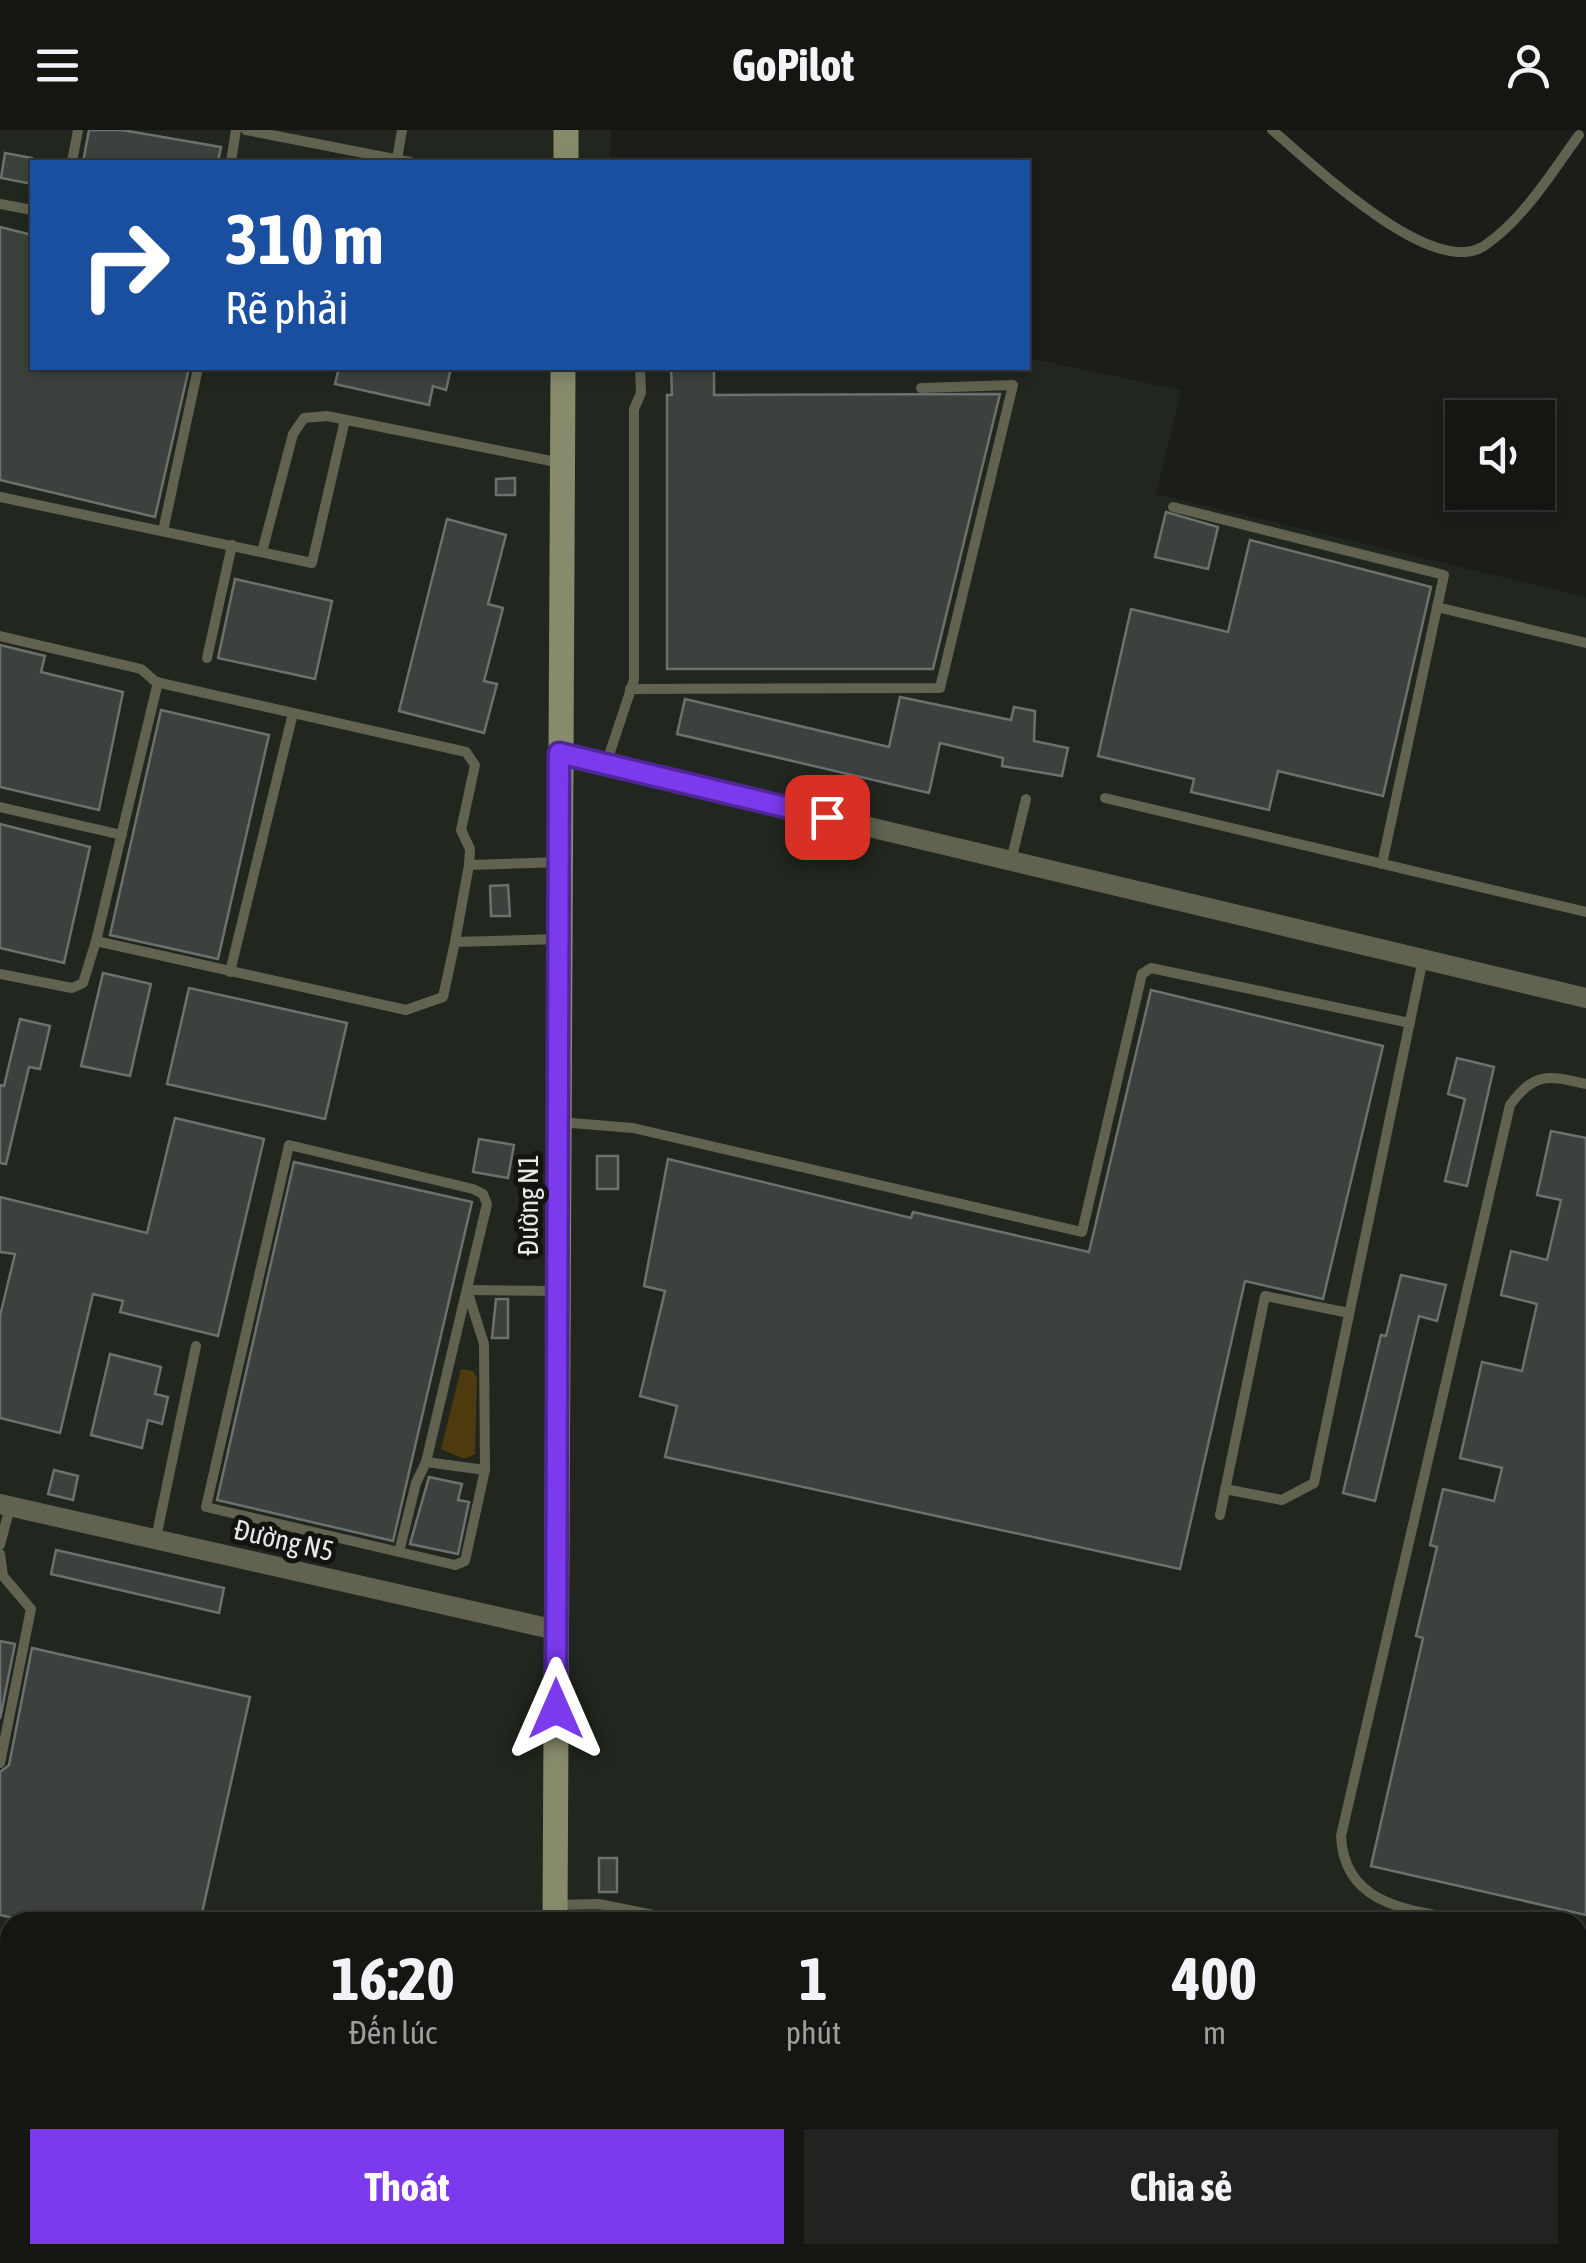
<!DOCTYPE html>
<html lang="vi">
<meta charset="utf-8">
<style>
body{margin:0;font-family:"Asap Condensed",sans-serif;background:#212320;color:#f1f3f6;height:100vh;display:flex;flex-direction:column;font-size:38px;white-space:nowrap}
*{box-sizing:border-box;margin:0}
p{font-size:32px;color:#9d9f9f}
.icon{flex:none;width:55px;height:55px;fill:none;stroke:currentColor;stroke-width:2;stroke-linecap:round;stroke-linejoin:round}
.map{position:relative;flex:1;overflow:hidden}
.sheet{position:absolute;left:0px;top:1782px;width:1588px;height:352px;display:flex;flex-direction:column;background:#141612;border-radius:30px 30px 0 0;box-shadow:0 5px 15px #0003,0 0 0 2px #333532}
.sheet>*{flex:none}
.hud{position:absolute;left:30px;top:30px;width:1000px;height:210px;border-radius:0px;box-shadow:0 5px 15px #0003,0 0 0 2px #333532;background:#1a4fa0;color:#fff;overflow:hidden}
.tools{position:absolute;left:1445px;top:270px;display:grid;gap:20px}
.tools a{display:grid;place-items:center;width:110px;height:110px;border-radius:0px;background:#141612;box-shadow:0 5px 15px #0003,0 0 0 2px #333532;font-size:50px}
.pin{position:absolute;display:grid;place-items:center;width:85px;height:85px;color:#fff;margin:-42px;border-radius:20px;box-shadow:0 5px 15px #0006}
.me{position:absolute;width:110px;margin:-55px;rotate:0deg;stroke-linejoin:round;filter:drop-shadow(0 0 8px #0008)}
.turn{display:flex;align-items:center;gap:35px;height:210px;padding:0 30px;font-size:45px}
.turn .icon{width:130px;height:130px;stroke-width:2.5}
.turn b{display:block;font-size:70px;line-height:85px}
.eta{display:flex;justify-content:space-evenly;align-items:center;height:170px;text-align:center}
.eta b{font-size:60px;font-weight:700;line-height:70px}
.primary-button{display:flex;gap:20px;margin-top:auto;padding:20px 30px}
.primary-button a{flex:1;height:115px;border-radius:0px;background:#7c3aed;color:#fff;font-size:40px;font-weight:700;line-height:115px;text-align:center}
.primary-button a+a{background:#212320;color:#f1f3f6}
header{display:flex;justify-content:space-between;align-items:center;height:130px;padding:0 30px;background:#141612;font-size:45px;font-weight:700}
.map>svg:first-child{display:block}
.built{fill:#21271e;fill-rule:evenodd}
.green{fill:#4d3b0f}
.building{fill:#3c413e;stroke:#6b716e;stroke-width:2.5}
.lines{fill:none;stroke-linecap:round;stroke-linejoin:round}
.lane{stroke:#61624f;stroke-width:10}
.street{stroke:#61624f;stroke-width:20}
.secondary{stroke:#888a6c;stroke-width:25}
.route-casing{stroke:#51269a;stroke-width:25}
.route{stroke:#7c3aed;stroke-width:18}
.labels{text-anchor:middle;stroke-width:10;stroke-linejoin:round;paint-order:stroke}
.street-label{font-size:28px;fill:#e5e8e5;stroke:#11140f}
</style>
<header><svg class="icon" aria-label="menu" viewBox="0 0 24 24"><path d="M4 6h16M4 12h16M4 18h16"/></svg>GoPilot<svg class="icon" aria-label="person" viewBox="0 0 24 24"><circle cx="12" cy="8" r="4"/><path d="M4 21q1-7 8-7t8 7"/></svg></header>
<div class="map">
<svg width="1586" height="2133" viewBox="0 0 1586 2133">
<rect width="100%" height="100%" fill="#1a1d18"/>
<!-- built -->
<path class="built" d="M0,0H611L610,32H32V238H1028V228L1181,260L1156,364L1586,467V2133H0ZM10,1792H1578V2125H10Z"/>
<!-- green -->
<path class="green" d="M461,1239L473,1241L477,1248L475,1324L464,1329L441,1319Z"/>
<!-- building -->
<g class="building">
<path d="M89,0H122L221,17L218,32H83Z"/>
<path d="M5,23L32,28V54L1,48Z"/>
<path d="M0,97L32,105V238H189L155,387L0,350Z"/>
<path d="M339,238H451L446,260L433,256L429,275L335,254Z"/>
<path d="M671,238H714V265L1000,264L933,539H667V265H672Z"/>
<path d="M515,348V365H496V349Z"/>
<path d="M1166,382L1218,397L1208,439L1155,427Z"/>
<path d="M447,389L506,405L488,474L503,478L484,551L497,554L484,603L399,581Z"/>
<path d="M1250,410L1431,457L1383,666L1278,641L1269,680L1191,662L1194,649L1098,626L1131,479L1228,502Z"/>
<path d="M235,449L332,471L315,549L218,528Z"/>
<path d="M0,515L45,526L41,542L123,562L99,680L0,657Z"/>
<path d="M900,567L1011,590L1014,577L1035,581L1034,611L1068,618L1062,646L1002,636L1003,628L940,613L929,663L677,604L685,569L889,617Z"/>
<path d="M161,580L269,605L218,829L110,805Z"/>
<path d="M0,694L90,717L64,833L0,818Z"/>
<path d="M508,755L510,786H491L490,756Z"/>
<path d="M103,843L151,854L130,946L81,936Z"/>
<path d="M189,858L347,893L325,989L167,954Z"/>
<path d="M1151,860L1383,916L1323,1169L1245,1151L1180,1439L665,1327L677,1276L640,1266L665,1161L644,1156L668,1029L911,1088L913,1082L1089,1122Z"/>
<path d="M20,889L50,896L40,939L29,937L6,1034L0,1033V955L4,956Z"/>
<path d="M1457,928L1494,937L1467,1056L1445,1051L1465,969L1448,964Z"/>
<path d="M175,988L264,1009L218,1206L120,1182L123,1171L93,1164L60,1303L0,1288V1186L15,1124L0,1122V1067L147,1103Z"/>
<path d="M1551,1001L1586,1008V1785L1371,1736L1423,1508L1416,1506L1437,1417L1430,1415L1443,1359L1494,1371L1502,1338L1460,1328L1482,1232L1522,1241L1537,1174L1501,1165L1511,1121L1547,1130L1561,1070L1537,1065Z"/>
<path d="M479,1009L514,1015L508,1048L473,1042Z"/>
<rect x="597" y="1026" width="21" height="33"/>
<path d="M294,1032L472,1072L393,1411L217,1370Z"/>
<path d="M1401,1145L1446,1155L1437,1191L1419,1186L1375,1371L1343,1363L1381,1205L1386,1206Z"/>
<path d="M496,1169H508V1208H492Z"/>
<path d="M110,1224L161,1237L155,1264L168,1267L162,1294L148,1290L142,1318L91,1305Z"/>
<path d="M54,1340L78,1346L73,1370L48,1364Z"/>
<path d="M429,1347L462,1354L458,1370L469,1372L458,1424L410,1414Z"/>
<path d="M56,1420L224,1458L219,1483L51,1444Z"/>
<path d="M0,1511L15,1514L0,1589Z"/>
<path d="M32,1518L250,1567L200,1792H113L87,1787L86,1792H32L0,1785V1642L9,1635Z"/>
<rect x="599" y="1728" width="18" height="34"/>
</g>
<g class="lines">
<!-- lane -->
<g class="lane">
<path d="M246,0L410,32"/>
<path d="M1272,0C1312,33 1431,150 1484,116C1523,90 1552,42 1579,5"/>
<path d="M397,29L402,0"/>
<path d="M72,32L78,0"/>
<path d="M231,32L236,0"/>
<path d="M0,74L32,80"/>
<path d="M0,367L312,433L345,290"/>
<path d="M1173,377L1444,445L1382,734"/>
<path d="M163,401L198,238"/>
<path d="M262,422L293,304L304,288L327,286L561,333"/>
<path d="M1437,477L1586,513"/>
<path d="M0,506L141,539L156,552L466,622L475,635L461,700L470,719L469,735"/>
<path d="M207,528L232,415"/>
<path d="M630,559L940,558L1013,255L921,258"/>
<path d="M606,634L634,550V279L641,263L640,238"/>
<path d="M1105,668L1586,782"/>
<path d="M0,677L122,705"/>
<path d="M1011,731L1026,669"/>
<path d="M96,811L158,552"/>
<path d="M455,812L469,735L560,732"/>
<path d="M230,842L293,583"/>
<path d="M0,844L72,858L83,853L96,811L406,880L443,867L455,812L560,809"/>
<path d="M559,992L633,998L1082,1102L1142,844L1151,838L1410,893"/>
<path d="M467,1160L556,1161"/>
<path d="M426,1332L485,1340"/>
<path d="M1225,1359L1282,1370L1314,1353L1423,829"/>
<path d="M1220,1385L1265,1166L1349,1183"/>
<path d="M156,1408L196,1216"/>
<path d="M0,1415L10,1377"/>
<path d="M399,1422L416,1353L426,1332L487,1074L483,1064L473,1059L289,1015L206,1377L455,1435L465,1431L485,1340L484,1214L467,1160"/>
<path d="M0,1424L3,1446L31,1479L0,1633"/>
<path d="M556,1775L599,1774L688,1792"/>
<path d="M1476,1792C1419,1781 1344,1780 1341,1706L1510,975C1535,942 1547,945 1586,954"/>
<path d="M1578,1814L1586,1816"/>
<path d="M1578,2101L1586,2103"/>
<path d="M13,2133L15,2125"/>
</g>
<!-- street -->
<g class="street">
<path d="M559,623L1586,868"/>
<path d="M0,1374L556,1500"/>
</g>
<!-- secondary -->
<g class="secondary">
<path d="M566,32V0"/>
<path d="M555,1792L563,238"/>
<path d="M553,2133L554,2125"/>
</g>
</g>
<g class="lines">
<!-- route casing -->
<g class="route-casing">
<path id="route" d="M556,1579L559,623L827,687"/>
</g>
<!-- route -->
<use href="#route" class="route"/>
</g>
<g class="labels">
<!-- street labels -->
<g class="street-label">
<text transform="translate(528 1075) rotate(-90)" y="10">Đường N1</text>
<text transform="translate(284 1410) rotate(13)" y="10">Đường N5</text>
</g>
</g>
</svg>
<div class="tools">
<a><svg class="icon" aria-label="sound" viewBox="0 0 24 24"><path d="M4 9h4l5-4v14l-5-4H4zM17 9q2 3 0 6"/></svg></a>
</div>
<div class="pin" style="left:827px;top:687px;background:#d93025"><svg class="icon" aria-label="arrive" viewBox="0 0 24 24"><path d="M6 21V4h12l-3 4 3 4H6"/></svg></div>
<svg class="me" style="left:556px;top:1579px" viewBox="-20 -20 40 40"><path d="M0-17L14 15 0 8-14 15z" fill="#7c3aed" stroke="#fff" stroke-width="4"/></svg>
<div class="hud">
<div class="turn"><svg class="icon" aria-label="right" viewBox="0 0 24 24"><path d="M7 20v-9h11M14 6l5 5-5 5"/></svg><div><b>310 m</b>Rẽ phải</div></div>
</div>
<section class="sheet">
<div class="eta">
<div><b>16:20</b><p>Đến lúc</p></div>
<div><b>1</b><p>phút</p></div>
<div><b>400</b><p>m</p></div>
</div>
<div class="primary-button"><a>Thoát</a><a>Chia sẻ</a></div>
</section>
</div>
